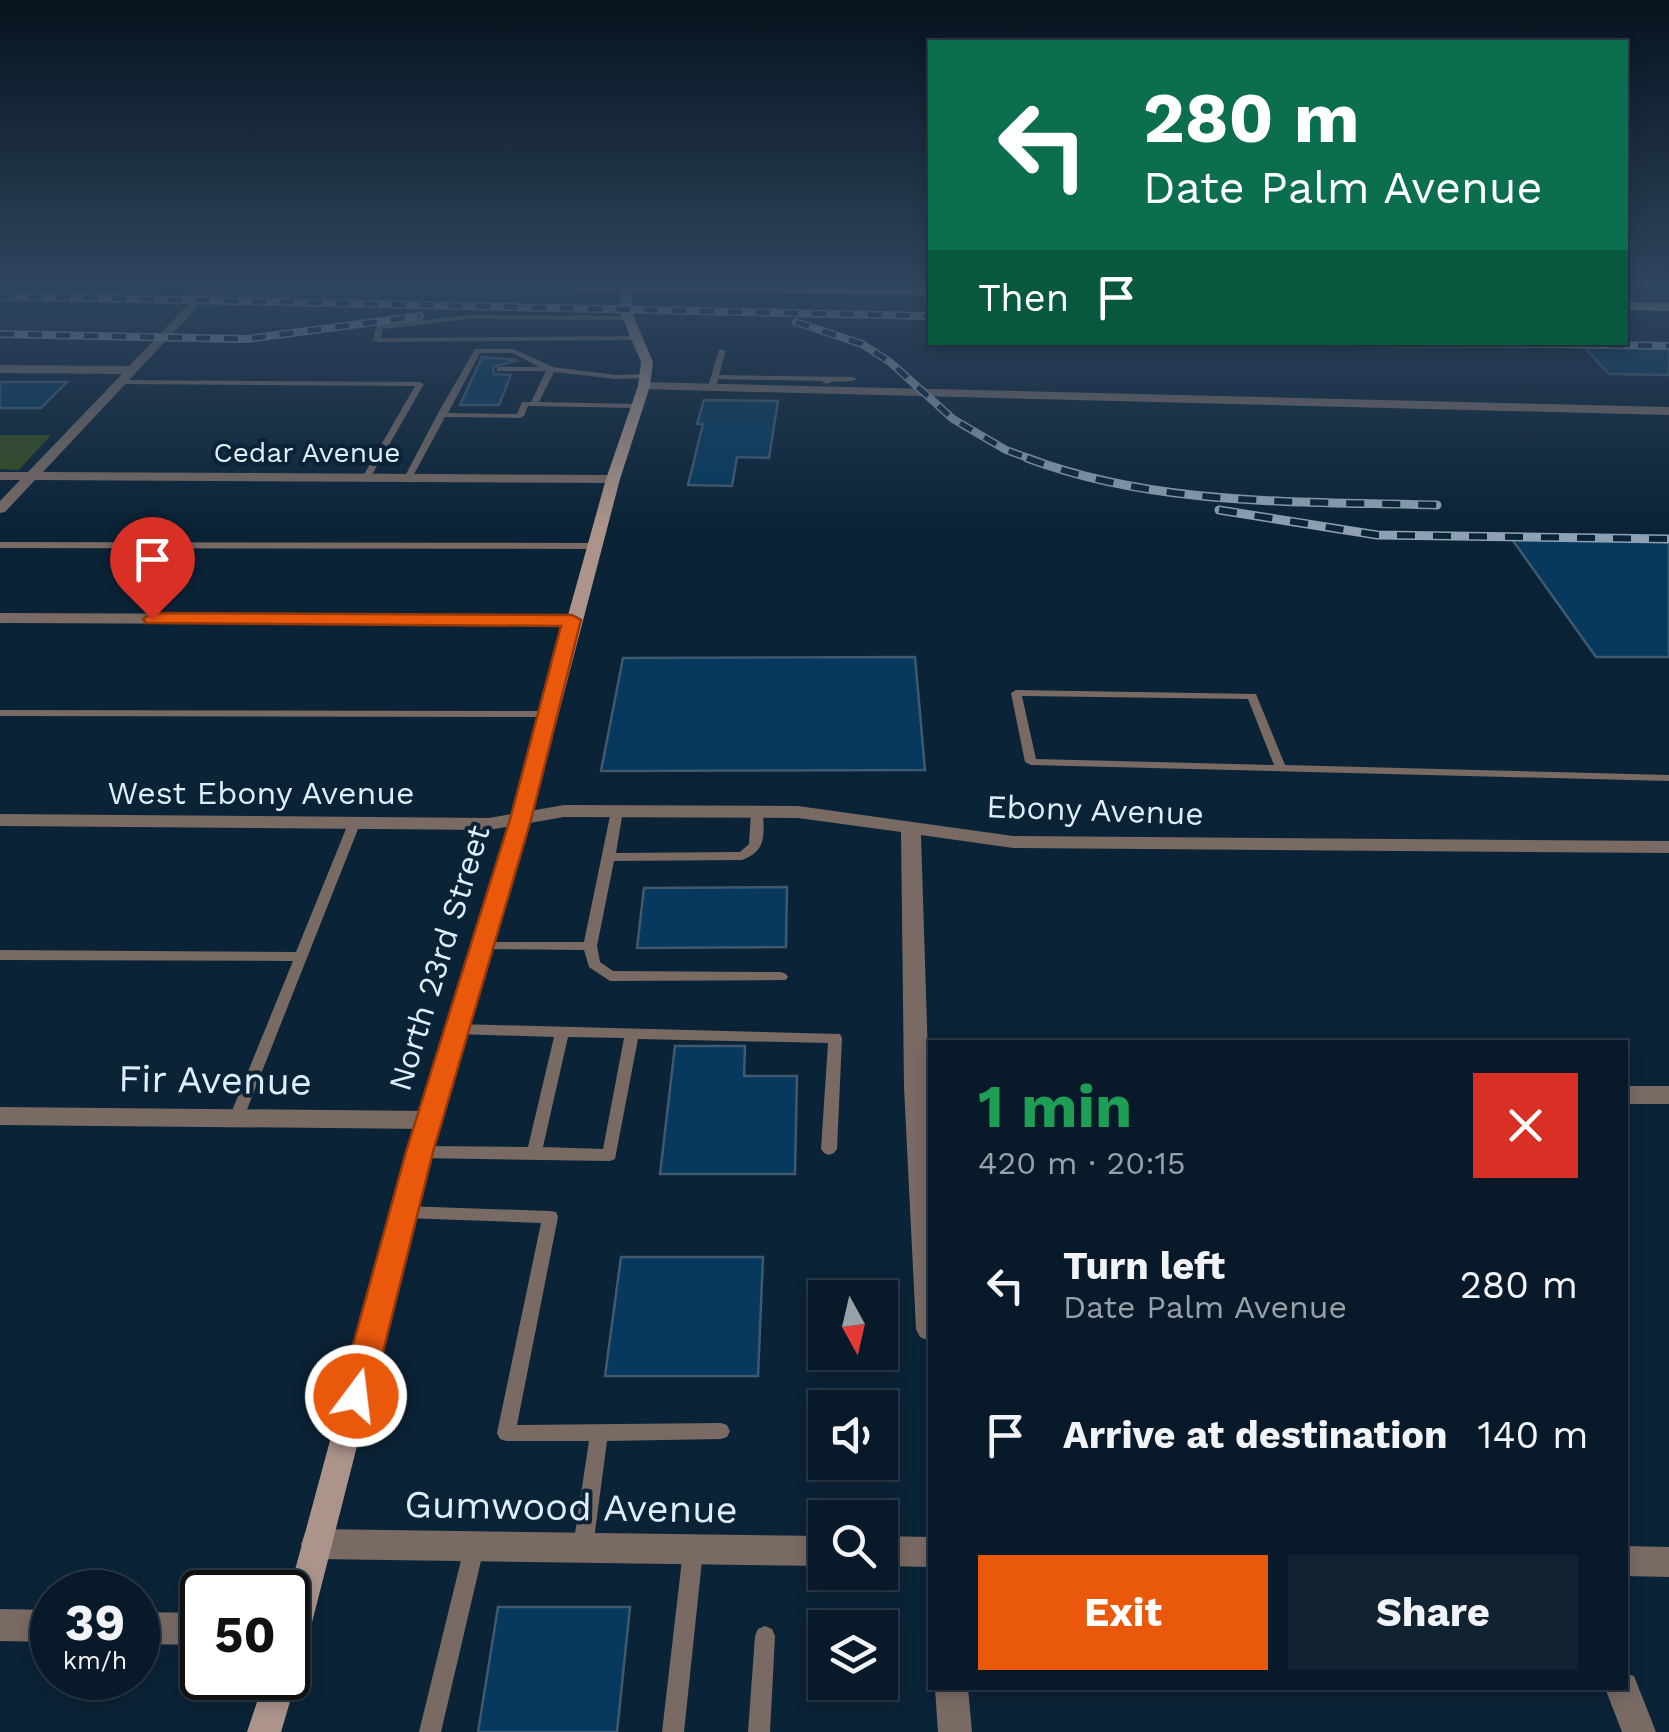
<!DOCTYPE html>
<meta charset="utf-8">
<style>
body{margin:0;font-family:"Work Sans",sans-serif;background:#112331;color:#f1f3f6;height:100vh;display:flex;flex-direction:column;font-size:38px;white-space:nowrap}
*{box-sizing:border-box;margin:0}
p{font-size:32px;color:#98a1a8}
.icon{flex:none;width:55px;height:55px;fill:none;stroke:currentColor;stroke-width:2;stroke-linecap:round;stroke-linejoin:round}
.map{position:relative;flex:1;overflow:hidden}
.drawer{position:absolute;left:928px;top:1040px;width:700px;height:650px;display:flex;flex-direction:column;background:#081a29;border-radius:0px;box-shadow:0 5px 15px #0003,0 0 0 2px #293846}
.drawer>*{flex:none}
.top-card{position:absolute;left:928px;top:40px;width:700px;height:305px;border-radius:0px;box-shadow:0 5px 15px #0003,0 0 0 2px #293846;background:#0b6e4f;color:#fff;overflow:hidden}
.needle{width:65px;rotate:172deg}
.controls{position:absolute;left:808px;top:1280px;display:grid;gap:20px}
.controls a{display:grid;place-items:center;width:90px;height:90px;border-radius:0px;background:#081a29;box-shadow:0 5px 15px #0003,0 0 0 2px #293846;font-size:50px}
.speed{position:absolute;left:30px;top:1570px;display:flex;gap:20px;font-size:50px;font-weight:700;text-align:center}
.speed>*{display:grid;place-content:center;width:130px;height:130px;border-radius:50%;background:#081a29;box-shadow:0 5px 15px #0003,0 0 0 2px #293846;line-height:1}
.speed small{font-size:25px;font-weight:400}
.speed .limit{border:5px solid #111;border-radius:15px;background:#fff;color:#111}
.pin{position:absolute;display:grid;place-items:center;width:85px;height:85px;color:#fff;margin:-102px -42px;border-radius:50% 50% 50% 0;rotate:-45deg;box-shadow:0 0 10px #0007}
.pin .icon{rotate:45deg}
.me{position:absolute;width:110px;margin:-55px;rotate:15deg;stroke-linejoin:round;filter:drop-shadow(0 0 8px #0008)}
.turn{display:flex;align-items:center;gap:35px;height:210px;padding:0 50px;font-size:45px}
.turn .icon{width:130px;height:130px;stroke-width:2.5}
.turn b{display:block;font-size:70px;line-height:85px}
.then{display:flex;align-items:center;height:95px;padding:0 50px;background:#0003;gap:20px;font-size:38px}
.round{display:grid;place-items:center;flex:none;width:105px;height:105px;border-radius:0px;background:#112331}
.head{display:flex;align-items:center;justify-content:space-between;height:170px;padding:0 50px}
h1{font-size:60px;font-weight:700;line-height:75px;color:#1e9e55}
.cta{display:flex;gap:20px;margin-top:auto;padding:20px 50px}
.cta a{flex:1;height:115px;border-radius:0px;background:#ea580c;color:#fff;font-size:40px;font-weight:700;line-height:115px;text-align:center}
.cta a+a{background:#112331;color:#f1f3f6}
ul{padding:0;list-style:none}
li{display:flex;align-items:center;gap:30px;height:150px;padding:0 50px}
li div{flex:1}
li b{display:block;font-size:38px}
li em{font-style:normal}
.map>svg:first-child{display:block}
.green{fill:#354d1e}
.building{fill:#06395d;stroke:#3f596f;stroke-width:2.5}
.lines{fill:none;stroke-linecap:round;stroke-linejoin:round}
.service{fill:#796a64;fill-rule:evenodd}
.minor{fill:#796a64;fill-rule:evenodd}
.tertiary{fill:#796a64;fill-rule:evenodd}
.secondary{fill:#ac948a;fill-rule:evenodd}
.primary{fill:#d3b4a7;fill-rule:evenodd}
.rail-far1-casing{stroke:#8ea0b1;stroke-width:8}
.rail-casing{stroke:#8ea0b1;stroke-width:9}
.rail-far1{stroke:#0b2337;stroke-width:5;stroke-dasharray:14;stroke-linecap:butt}
.rail{stroke:#0b2337;stroke-width:6;stroke-dasharray:18;stroke-linecap:butt}
.route{fill:#ea580c;stroke:#983908;stroke-width:2.5}
.labels{text-anchor:middle;stroke-width:8;stroke-linejoin:round;paint-order:stroke}
.far-street-label{font-size:28px;fill:#e0eefc;stroke:#0b2337}
.street-label{font-size:32px;fill:#e0eefc;stroke:#0b2337}
.near-street-label{font-size:38px;fill:#e0eefc;stroke:#0b2337}
</style>
<div class="map">
<svg width="1669" height="1732" viewBox="0 0 1669 1732">
<rect width="100%" height="100%" fill="#0b2337"/>
<!-- green -->
<path class="green" d="M0,435H51L19,470L0,469Z"/>
<!-- building -->
<g class="building">
<path d="M1584,347L1669,348V375L1609,374Z"/>
<path d="M482,357L518,360L493,367L494,374L511,375L499,405H460Z"/>
<path d="M0,382H67L41,408H0Z"/>
<path d="M704,400L778,401L769,458L737,457L732,486L688,485L703,424H697Z"/>
<path d="M1509,535H1600L1605,541L1669,542V657H1596Z"/>
<path d="M915,657L925,770L601,771L623,658Z"/>
<path d="M787,887L786,947L637,948L644,888Z"/>
<path d="M675,1046H745L744,1076H797L795,1174H660Z"/>
<path d="M621,1257H763L758,1376H605Z"/>
<path d="M498,1607H630L617,1732H478Z"/>
</g>
<g class="lines">
<!-- service -->
<g class="service">
<path d="M469,315L628,316L632,318L628,320L469,319L383,329L381,338L635,336L639,338L635,340L377,342L373,340L377,325Z"/>
<path d="M475,349H513L553,367L616,375L648,374V378H645L616,379L554,372L539,402L638,404L642,406L638,408L528,406L524,416L520,418L445,417L412,478L405,480L404,478L437,415ZM480,353H512L540,367H497V371H546L531,402H522L517,414L448,413Z"/>
<path d="M719,349L726,351L719,375L853,377L857,379C848,384 835,379 826,384L822,381L718,379L716,387L712,389L708,387Z"/>
<path d="M118,380L420,382L424,384L370,478L366,481L362,478L415,386L121,384L117,382Z"/>
<path d="M0,542L594,543L599,546L594,549L0,548Z"/>
<path d="M1016,690L1256,694L1285,765L1669,775V781L1031,765L1025,762L1011,693ZM1022,696L1248,699L1274,765L1036,759Z"/>
<path d="M0,710L548,711L553,714L548,717L0,716Z"/>
<path d="M617,807L623,811L616,853L740,852L749,844L751,812L757,808L763,812C764,835 767,851 742,860L614,861L597,946L600,962L613,971L781,972L786,974L788,977L786,980L610,981L589,967L584,950L477,949L475,946L482,942H584L611,811Z"/>
<path d="M354,820L360,824L242,1122L237,1124L232,1122L229,1118L293,961L0,960V950L296,952L348,824Z"/>
<path d="M457,1024L840,1034L842,1038L837,1149L834,1153L829,1155L824,1153L821,1149L828,1043L638,1039L615,1159L610,1161L420,1158L415,1156L412,1152L415,1148L420,1146L528,1147L554,1037L457,1034L452,1033L450,1029L452,1025ZM568,1037L624,1038L603,1149L543,1147Z"/>
<path d="M404,1206L550,1211L556,1212L558,1217L517,1425L721,1423L727,1425L730,1431L727,1437L721,1439L607,1441L593,1547L590,1554L583,1556L576,1554L573,1547L589,1441H506L500,1439L497,1433L541,1223L404,1218L398,1217L396,1212L398,1207Z"/>
<path d="M474,1539L481,1541L484,1548L441,1732H419L464,1548L467,1541Z"/>
<path d="M693,1542L700,1544L703,1551L684,1732H662L683,1551L686,1544Z"/>
<path d="M765,1626L772,1629L775,1636L770,1732H748L755,1636L758,1629Z"/>
</g>
<!-- minor -->
<g class="minor">
<path d="M206,286H217L43,472L613,475L620,479L613,483L35,480L5,512L0,513V501L20,480H0V472H28L122,374L0,373V365L129,366Z"/>
<path d="M644,382L1669,407V415L640,389L638,386Z"/>
<path d="M0,613L572,615L580,620L572,625L0,623Z"/>
<path d="M564,805L798,806L1013,836L1669,841V853L1013,848L921,835L930,1121V1341L920,1337L916,1329L904,1087L901,832L798,818L564,817L489,830L0,826V814L489,818Z"/>
<rect x="1625" y="1086" width="44" height="18"/>
<path d="M0,1107L429,1111L438,1114L441,1120L438,1126L429,1129L0,1125Z"/>
<path d="M0,1609L52,1610V1642L0,1641Z"/>
<path d="M138,1612L202,1613V1645L138,1644Z"/>
<path d="M1625,1673L1634,1676L1656,1732H1622L1605,1688H1625Z"/>
<path d="M935,1688H968L972,1732H938Z"/>
</g>
<!-- tertiary -->
<g class="tertiary">
<path d="M316,1529L825,1536V1566L316,1559L305,1555L301,1544L305,1533Z"/>
<path d="M880,1536L930,1537V1567L880,1566Z"/>
<path d="M1625,1546L1669,1547V1577L1625,1576Z"/>
</g>
<!-- secondary -->
<path class="secondary" d="M623,286L633,287L631,310L653,362L650,386L620,479L532,816L432,1152L304,1654L300,1666L293,1668L297,1678L281,1732H247L265,1678H288V1596L408,1152L512,816L606,479L638,386L641,362L619,310Z"/>
<!-- primary -->
<g class="primary">
<path d="M569,286L930,287V295L576,290Z"/>
<path d="M1625,302L1669,303V311L1625,310Z"/>
</g>
<!-- rail-far1 casing -->
<g class="rail-far1-casing">
<g id="rail-far1">
<path d="M0,296L930,316"/>
<path d="M796,322L862,344L890,362L953,419L1006,450L1034,460"/>
<path d="M0,334L246,339L420,316"/>
<path d="M1328,343L1567,344"/>
<path d="M1554,344L1669,346"/>
</g>
</g>
<!-- rail casing -->
<g class="rail-casing">
<g id="rail">
<path d="M1027,458C1158,507 1299,501 1437,505"/>
<path d="M1219,510L1377,535L1669,539"/>
</g>
</g>
<!-- rail-far1 -->
<use href="#rail-far1" class="rail-far1"/>
<!-- rail -->
<use href="#rail" class="rail"/>
</g>
<!-- sky -->
<linearGradient id="sky" x2="0" y2="1"><stop stop-color="#06131e"/><stop offset="0.54" stop-color="#2e455e"/><stop offset="1" stop-color="#2e455e" stop-opacity="0"/></linearGradient>
<rect width="1669" height="528" fill="url(#sky)"/>
<!-- route -->
<path class="route" d="M152,613L572,615L581,620L532,816L433,1152L372,1396L367,1407L356,1411L344,1407L339,1396L406,1152L511,816L561,626L146,623L143,619Z"/>
<g class="labels">
<!-- far-street labels -->
<g class="far-street-label">
<text x="307" y="462">Cedar Avenue</text>
</g>
<!-- street labels -->
<g class="street-label">
<text x="261" y="804">West Ebony Avenue</text>
<text transform="translate(1095 810) rotate(2)" y="11">Ebony Avenue</text>
<text transform="translate(439 958) rotate(-73)" y="11">North 23rd Street</text>
</g>
<!-- near-street labels -->
<g class="near-street-label">
<text transform="translate(215 1080) rotate(1)" y="13">Fir Avenue</text>
<text transform="translate(571 1507) rotate(1)" y="13">Gumwood Avenue</text>
</g>
</g>
</svg>
<div class="controls">
<a><svg class="needle" viewBox="-14 -14 28 28"><path d="M0-13l5 13h-10z" fill="#e53935"/><path d="M0 13l5-13h-10z" fill="#98a1a8"/></svg></a>
<a><svg class="icon" aria-label="sound" viewBox="0 0 24 24"><path d="M4 9h4l5-4v14l-5-4H4zM17 9q2 3 0 6"/></svg></a>
<a><svg class="icon" aria-label="search" viewBox="0 0 24 24"><circle cx="10" cy="10" r="6"/><path d="M15 15l6 6"/></svg></a>
<a><svg class="icon" aria-label="layers" viewBox="0 0 24 24"><path d="M12 4l9 5-9 5-9-5zM3 14l9 5 9-5"/></svg></a>
</div>
<div class="speed"><div>39<small>km/h</small></div><div class="limit">50</div></div>
<div class="pin" style="left:152px;top:619px;background:#d93025"><svg class="icon" aria-label="arrive" viewBox="0 0 24 24"><path d="M6 21V4h12l-3 4 3 4H6"/></svg></div>
<svg class="me" style="left:356px;top:1396px" viewBox="-20 -20 40 40"><circle r="17" fill="#ea580c" stroke="#fff" stroke-width="3"/><path d="M0-11L8 9 0 5-8 9z" fill="#fff"/></svg>
<div class="top-card">
<div class="turn"><svg class="icon" aria-label="left" viewBox="0 0 24 24"><path d="M17 20v-9H6M10 6l-5 5 5 5"/></svg><div><b>280 m</b>Date Palm Avenue</div></div>
<div class="then">Then<svg class="icon" aria-label="arrive" viewBox="0 0 24 24"><path d="M6 21V4h12l-3 4 3 4H6"/></svg></div>
</div>
<section class="drawer">
<div class="head"><div><h1>1 min</h1><p>420 m · 20:15</p></div><a class="round" style="background:#d93025;color:#fff"><svg class="icon" aria-label="close" viewBox="0 0 24 24"><path d="M6 6l12 12M18 6L6 18"/></svg></a></div>
<ul>
<li><svg class="icon" aria-label="left" viewBox="0 0 24 24"><path d="M17 20v-9H6M10 6l-5 5 5 5"/></svg><div><b>Turn left</b><p>Date Palm Avenue</p></div><em>280 m</em></li>
<li><svg class="icon" aria-label="arrive" viewBox="0 0 24 24"><path d="M6 21V4h12l-3 4 3 4H6"/></svg><div><b>Arrive at destination</b></div><em>140 m</em></li>
</ul>
<div class="cta"><a>Exit</a><a>Share</a></div>
</section>
</div>
